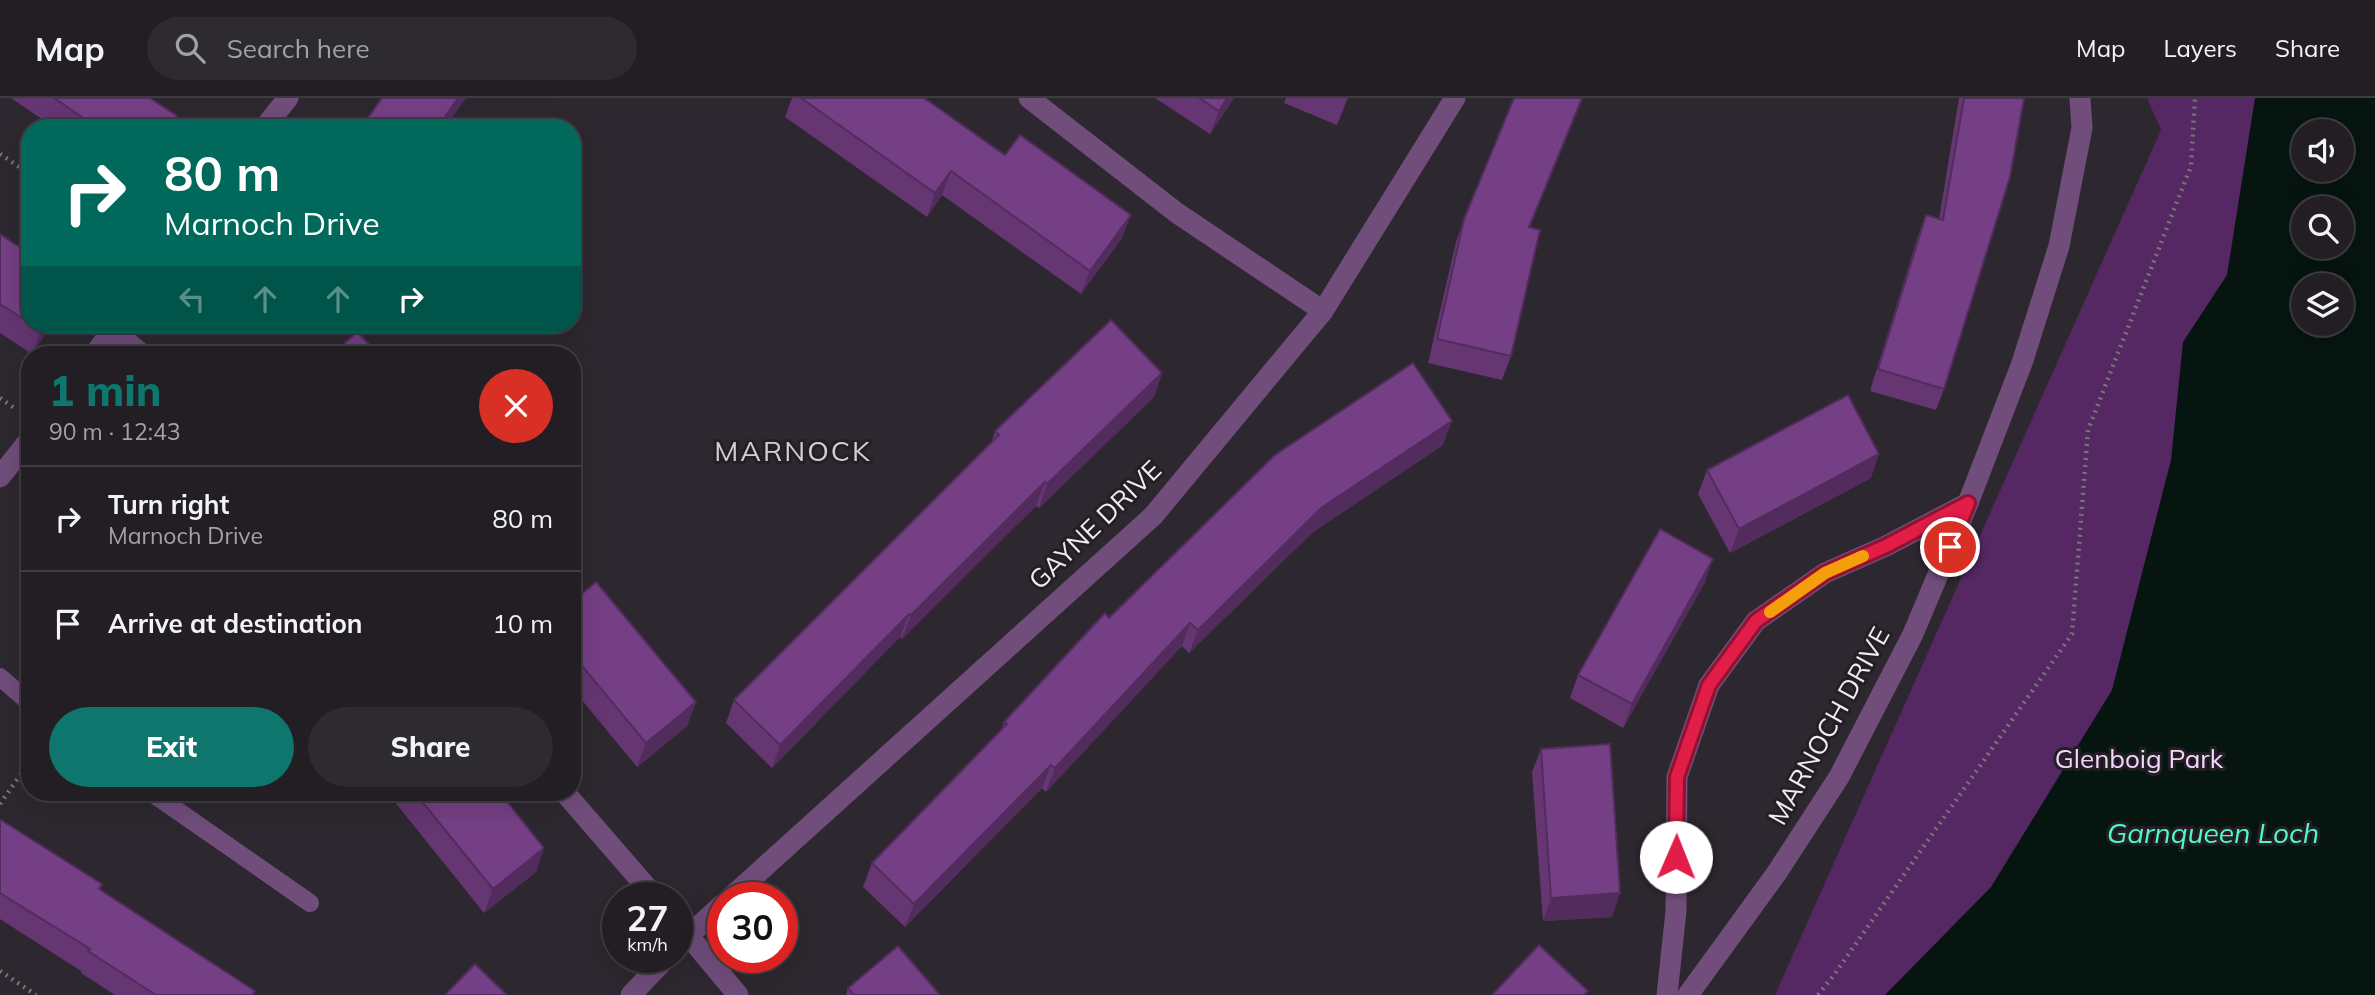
<!DOCTYPE html>
<meta charset="utf-8">
<style>
body{margin:0;font-family:Mulish,sans-serif;background:#2e2b30;color:#f1f3f6;height:100vh;display:flex;flex-direction:column;font-size:26px;white-space:nowrap}
*{box-sizing:border-box;margin:0}
p{font-size:23px;color:#a2a2a6}
.icon{flex:none;width:38px;height:38px;fill:none;stroke:currentColor;stroke-width:2;stroke-linecap:round;stroke-linejoin:round}
.map{position:relative;flex:1;overflow:hidden}
.sheet{position:absolute;left:21px;top:248px;width:560px;height:455px;display:flex;flex-direction:column;background:#221e23;border-radius:28px;box-shadow:0 7px 28px #0002,0 0 0 2px #3f3c41}
.sheet>*{flex:none}
.top-card{position:absolute;left:21px;top:21px;width:560px;height:214px;border-radius:28px;box-shadow:0 7px 28px #0002,0 0 0 2px #3f3c41;background:#00695c;color:#fff;overflow:hidden}
.controls{position:absolute;left:2291px;top:21px;display:grid;gap:14px}
.controls a{display:grid;place-items:center;width:63px;height:63px;border-radius:50%;background:#221e23;box-shadow:0 7px 28px #0002,0 0 0 2px #3f3c41;font-size:35px}
.speed{position:absolute;left:602px;top:784px;display:flex;gap:14px;font-size:35px;font-weight:700;text-align:center}
.speed>*{display:grid;place-content:center;width:91px;height:91px;border-radius:50%;background:#221e23;box-shadow:0 7px 28px #0002,0 0 0 2px #3f3c41;line-height:1}
.speed small{font-size:18px;font-weight:400}
.speed .limit{border:10px solid #d22;background:#fff;color:#111}
.pin{position:absolute;display:grid;place-items:center;width:60px;height:60px;color:#fff;margin:-30px;border:4px solid #fff;border-radius:50%;box-shadow:0 2px 7px #0007}
.me{position:absolute;width:77px;margin:-38px;rotate:1deg;stroke-linejoin:round;filter:drop-shadow(0 0 5px #0008)}
.turn{display:flex;align-items:center;gap:24px;height:147px;padding:0 28px;font-size:32px}
.turn .icon{width:91px;height:91px;stroke-width:2.5}
.turn b{display:block;font-size:49px;line-height:60px}
.lanes{display:flex;align-items:center;height:66px;padding:0 28px;background:#0003;justify-content:center;gap:35px;direction:ltr}
.lanes .off{opacity:.35}
.round{display:grid;place-items:center;flex:none;width:74px;height:74px;border-radius:37px;background:#2e2b30}
.overview{display:flex;align-items:center;justify-content:space-between;height:119px;padding:0 28px}
h1{font-size:42px;font-weight:800;line-height:52px;color:#0f766e}
.button{display:flex;gap:14px;margin-top:auto;padding:14px 28px}
.button a{flex:1;height:80px;border-radius:42px;background:#0f766e;color:#fff;font-size:28px;font-weight:800;line-height:80px;text-align:center}
.button a+a{background:#2e2b30;color:#f1f3f6}
ul{padding:0;list-style:none}
li{display:flex;align-items:center;gap:21px;height:105px;padding:0 28px;border-top:2px solid #3f3c41}
li div{flex:1}
li b{display:block;font-size:26px}
li em{font-style:normal}
header{display:flex;align-items:center;gap:42px;box-sizing:border-box;height:98px;padding:0 35px;background:#221e23;border-bottom:2px solid #3f3c41}
header strong{font-size:33px}
nav{display:flex;gap:38px;margin-inline-start:auto;font-size:24px}
.search{width:490px;height:63px;background:#2e2b30;display:flex;align-items:center;gap:18px;box-sizing:border-box;padding:0 24px;border-radius:38px;color:#a2a2a6;font-size:26px}
.map>svg:first-child{display:block}
.green{fill:#552763;fill-rule:evenodd}
.water{fill:#061510;fill-rule:evenodd}
.lines{fill:none;stroke-linecap:round;stroke-linejoin:round}
.path{stroke:#79747b;stroke-width:4.5;stroke-dasharray:2 5;stroke-linecap:butt}
.lane{stroke:#704d7b;stroke-width:18}
.street{stroke:#704d7b;stroke-width:21}
.wall{fill:#653672}
.shaded-wall{fill:#522c5d}
.building{fill:#753f85;stroke:#522c5d;stroke-width:2}
.route-casing{stroke:#92132f;stroke-width:18}
.route{stroke:#e11d48;stroke-width:12}
.slow{stroke:#f59e0b;stroke-width:12}
.labels{text-anchor:middle;stroke-width:6;stroke-linejoin:round;paint-order:stroke}
.street-label{font-size:26px;fill:#f0ecf1;stroke:#241e25}
.park-label{font-size:26px;fill:#f4d6fd;stroke:#241e25}
.neighbourhood-label{font-size:28px;letter-spacing:2px;fill:#d4cdd6;stroke:#241e25}
.water-label{font-size:28px;font-style:italic;fill:#4ef9ca;stroke:#241e25}
</style>
<header>
<strong>Map</strong>
<div class="search"><svg class="icon" aria-label="search" viewBox="0 0 24 24"><circle cx="10" cy="10" r="6"/><path d="M15 15l6 6"/></svg>Search here</div>
<nav><a>Map</a><a>Layers</a><a>Share</a></nav>
</header>
<div class="map">
<svg width="2375" height="897" viewBox="0 0 2375 897">
<rect width="100%" height="100%" fill="#2d282f"/>
<!-- green -->
<path class="green" d="M2147,0H2375V897H1775L2161,32ZM2303,33H2342V72H2303ZM2303,110H2342V149H2303ZM2303,187H2342V226H2303Z"/>
<!-- water -->
<path class="water" d="M2255,0H2375V897H1885L1991,789L2112,592L2171,362L2183,244L2227,177ZM2303,33H2342V72H2303ZM2303,110H2342V149H2303ZM2303,187H2342V226H2303Z"/>
<g class="lines">
<!-- path -->
<g class="path">
<path d="M0,56L30,76"/>
<path d="M0,300L17,312"/>
<path d="M0,706L30,663"/>
<path d="M0,873L36,897"/>
<path d="M1818,897L1834,877L2072,536L2088,332L2191,68L2195,0"/>
</g>
<!-- lane -->
<g class="lane">
<path d="M0,579L30,605"/>
<path d="M152,695L310,805"/>
</g>
<!-- street -->
<g class="street">
<path d="M1029,0L1177,115L1323,213"/>
<path d="M264,30L288,0"/>
<path d="M113,232L143,257"/>
<path d="M94,257L117,226"/>
<path d="M0,379L30,341"/>
<path d="M565,695L656,800"/>
<path d="M730,800L1153,418L1323,213L1455,0"/>
<path d="M677,824L738,897"/>
<path d="M677,848L723,806"/>
<path d="M631,897L667,859"/>
<path d="M1667,897L1676,813L1677,679L1709,587L1756,523L1825,475L1886,448L1968,405"/>
<path d="M1688,897L1776,776L1839,679L1913,536L1968,405L2022,265L2059,148L2082,30L2080,0"/>
</g>
</g>
<!-- wall -->
<g class="wall">
<path d="M11,0H150L177,18L172,30H55Z"/>
<path d="M792,0H924L1122,140L1081,196L942,97L927,119L785,19Z"/>
<path d="M1155,0H1234L1210,36Z"/>
<path d="M1286,0H1348L1337,27L1284,5Z"/>
<path d="M1583,0L1530,129L1511,258L1502,282L1428,265L1456,144L1464,121Z"/>
<path d="M1959,0H2024L1944,291L1936,312L1870,293L1918,138L1926,117L1939,121Z"/>
<path d="M0,136L30,156V226H52L32,256L0,235Z"/>
<path d="M1162,275L1154,299L1039,410L1036,408L902,541L900,539L772,670L726,625L734,602L991,346L995,333Z"/>
<path d="M1443,347L1313,434L1189,555L1182,548L1046,694L1042,690L905,829L863,789L872,765L1001,632L1004,624L1109,520Z"/>
<path d="M1707,372L1871,380L1730,455L1698,396Z"/>
<path d="M1705,484L1623,630L1570,600L1578,577Z"/>
<path d="M572,504L696,604L687,628L637,669L572,590Z"/>
<path d="M1541,651L1612,819L1543,823L1532,674Z"/>
<path d="M391,695H500L544,750L536,774L484,815L390,698Z"/>
<path d="M0,723L102,786L100,792L255,893L253,897H115L81,875V873L0,821Z"/>
<path d="M848,890L940,897H846Z"/>
</g>
<!-- shaded-wall -->
<g class="shaded-wall">
<path d="M458,0H466L445,30H437Z"/>
<path d="M1227,0H1234L1210,36L1219,13Z"/>
<path d="M1347,0H1348L1337,27L1346,3Z"/>
<path d="M1582,0H1583L1520,153L1529,129Z"/>
<path d="M951,73L942,97L927,119L935,95Z"/>
<path d="M1131,117L1122,140L1081,196L1090,173Z"/>
<path d="M45,226H52L32,256L41,232Z"/>
<path d="M1162,275L1154,299L1039,410L1047,386Z"/>
<path d="M1452,323L1443,347L1313,434L1189,555L1198,532L1321,410Z"/>
<path d="M1879,356L1871,380L1730,455L1739,431Z"/>
<path d="M1045,384L1036,408L902,541L911,517Z"/>
<path d="M1713,461L1705,484L1623,630L1632,606Z"/>
<path d="M909,516L900,539L772,670L780,647Z"/>
<path d="M1190,525L1182,548L1046,694L1055,670Z"/>
<path d="M696,604L687,628L637,669L646,645Z"/>
<path d="M1051,667L1042,690L905,829L914,806Z"/>
<path d="M544,750L536,774L484,815L493,791Z"/>
<path d="M1620,795L1612,819L1543,823L1551,800Z"/>
</g>
<!-- building -->
<g class="building">
<path d="M54,0H150L177,18L169,30H98Z"/>
<path d="M382,0H458L437,30H361Z"/>
<path d="M801,0H924L1005,57L1020,37L1131,117L1090,173L951,73L935,95Z"/>
<path d="M1199,0H1227L1219,13Z"/>
<path d="M1514,0H1582L1529,129L1540,132L1511,258L1437,241L1464,121Z"/>
<path d="M1964,0H2024L2010,79L1944,291L1878,271L1926,117L1943,122Z"/>
<path d="M0,136L30,156V225L0,206Z"/>
<path d="M1111,222L1162,275L1047,386L1045,384L911,517L909,516L780,647L734,602L999,337L995,333Z"/>
<path d="M31,226H45L41,232Z"/>
<path d="M357,234L380,257H332Z"/>
<path d="M1413,265L1452,323L1321,410L1198,532L1190,525L1055,670L1051,667L914,806L872,765L1007,626L1004,624L1105,515L1109,520L1275,357Z"/>
<path d="M1848,297L1879,356L1739,431L1707,372Z"/>
<path d="M1660,431L1713,461L1632,606L1578,577Z"/>
<path d="M596,484L696,604L646,645L572,556V504Z"/>
<path d="M1610,646L1620,795L1551,800L1541,651Z"/>
<path d="M415,695H500L544,750L493,791Z"/>
<path d="M1,722L102,786L99,791L255,893L252,897H156L88,853L90,851L0,795V723Z"/>
<path d="M1539,847L1588,893L1584,897H1492Z"/>
<path d="M898,848L940,897H854L848,890Z"/>
<path d="M475,866L507,897H445Z"/>
</g>
<g class="lines">
<!-- route casing -->
<g class="route-casing">
<path id="route" d="M1676,759L1677,679L1709,587L1756,523L1825,475L1886,448L1968,405L1950,449"/>
</g>
<!-- route -->
<use href="#route" class="route"/>
<!-- slow -->
<path class="slow" d="M1770,514L1825,475L1863,458"/>
</g>
<g class="labels">
<!-- street labels -->
<g class="street-label">
<text transform="translate(1095 427) rotate(-44)" y="9">GAYNE DRIVE</text>
<text transform="translate(1829 628) rotate(-61)" y="9">MARNOCH DRIVE</text>
</g>
<!-- park labels -->
<g class="park-label">
<text x="2139" y="670">Glenboig Park</text>
</g>
<!-- neighbourhood labels -->
<g class="neighbourhood-label">
<text x="793" y="363">MARNOCK</text>
</g>
<!-- water labels -->
<g class="water-label">
<text x="2213" y="745">Garnqueen Loch</text>
</g>
</g>
</svg>
<div class="controls">
<a><svg class="icon" aria-label="sound" viewBox="0 0 24 24"><path d="M4 9h4l5-4v14l-5-4H4zM17 9q2 3 0 6"/></svg></a>
<a><svg class="icon" aria-label="search" viewBox="0 0 24 24"><circle cx="10" cy="10" r="6"/><path d="M15 15l6 6"/></svg></a>
<a><svg class="icon" aria-label="layers" viewBox="0 0 24 24"><path d="M12 4l9 5-9 5-9-5zM3 14l9 5 9-5"/></svg></a>
</div>
<div class="speed"><div>27<small>km/h</small></div><div class="limit">30</div></div>
<div class="pin" style="left:1950px;top:449px;background:#d93025"><svg class="icon" aria-label="arrive" viewBox="0 0 24 24"><path d="M6 21V4h12l-3 4 3 4H6"/></svg></div>
<svg class="me" style="left:1676px;top:759px" viewBox="-20 -20 40 40"><circle r="19" fill="#fff"/><path d="M0-13L10 11 0 6-10 11z" fill="#e11d48"/></svg>
<div class="top-card">
<div class="turn"><svg class="icon" aria-label="right" viewBox="0 0 24 24"><path d="M7 20v-9h11M14 6l5 5-5 5"/></svg><div><b>80 m</b>Marnoch Drive</div></div>
<div class="lanes"><svg class="icon off" aria-label="left" viewBox="0 0 24 24"><path d="M17 20v-9H6M10 6l-5 5 5 5"/></svg><svg class="icon off" aria-label="ahead" viewBox="0 0 24 24"><path d="M12 20V5M6 11l6-6 6 6"/></svg><svg class="icon off" aria-label="ahead" viewBox="0 0 24 24"><path d="M12 20V5M6 11l6-6 6 6"/></svg><svg class="icon" aria-label="right" viewBox="0 0 24 24"><path d="M7 20v-9h11M14 6l5 5-5 5"/></svg></div>
</div>
<section class="sheet">
<div class="overview"><div><h1>1 min</h1><p>90 m · 12:43</p></div><a class="round" style="background:#d93025;color:#fff"><svg class="icon" aria-label="close" viewBox="0 0 24 24"><path d="M6 6l12 12M18 6L6 18"/></svg></a></div>
<ul>
<li><svg class="icon" aria-label="right" viewBox="0 0 24 24"><path d="M7 20v-9h11M14 6l5 5-5 5"/></svg><div><b>Turn right</b><p>Marnoch Drive</p></div><em>80 m</em></li>
<li><svg class="icon" aria-label="arrive" viewBox="0 0 24 24"><path d="M6 21V4h12l-3 4 3 4H6"/></svg><div><b>Arrive at destination</b></div><em>10 m</em></li>
</ul>
<div class="button"><a>Exit</a><a>Share</a></div>
</section>
</div>
